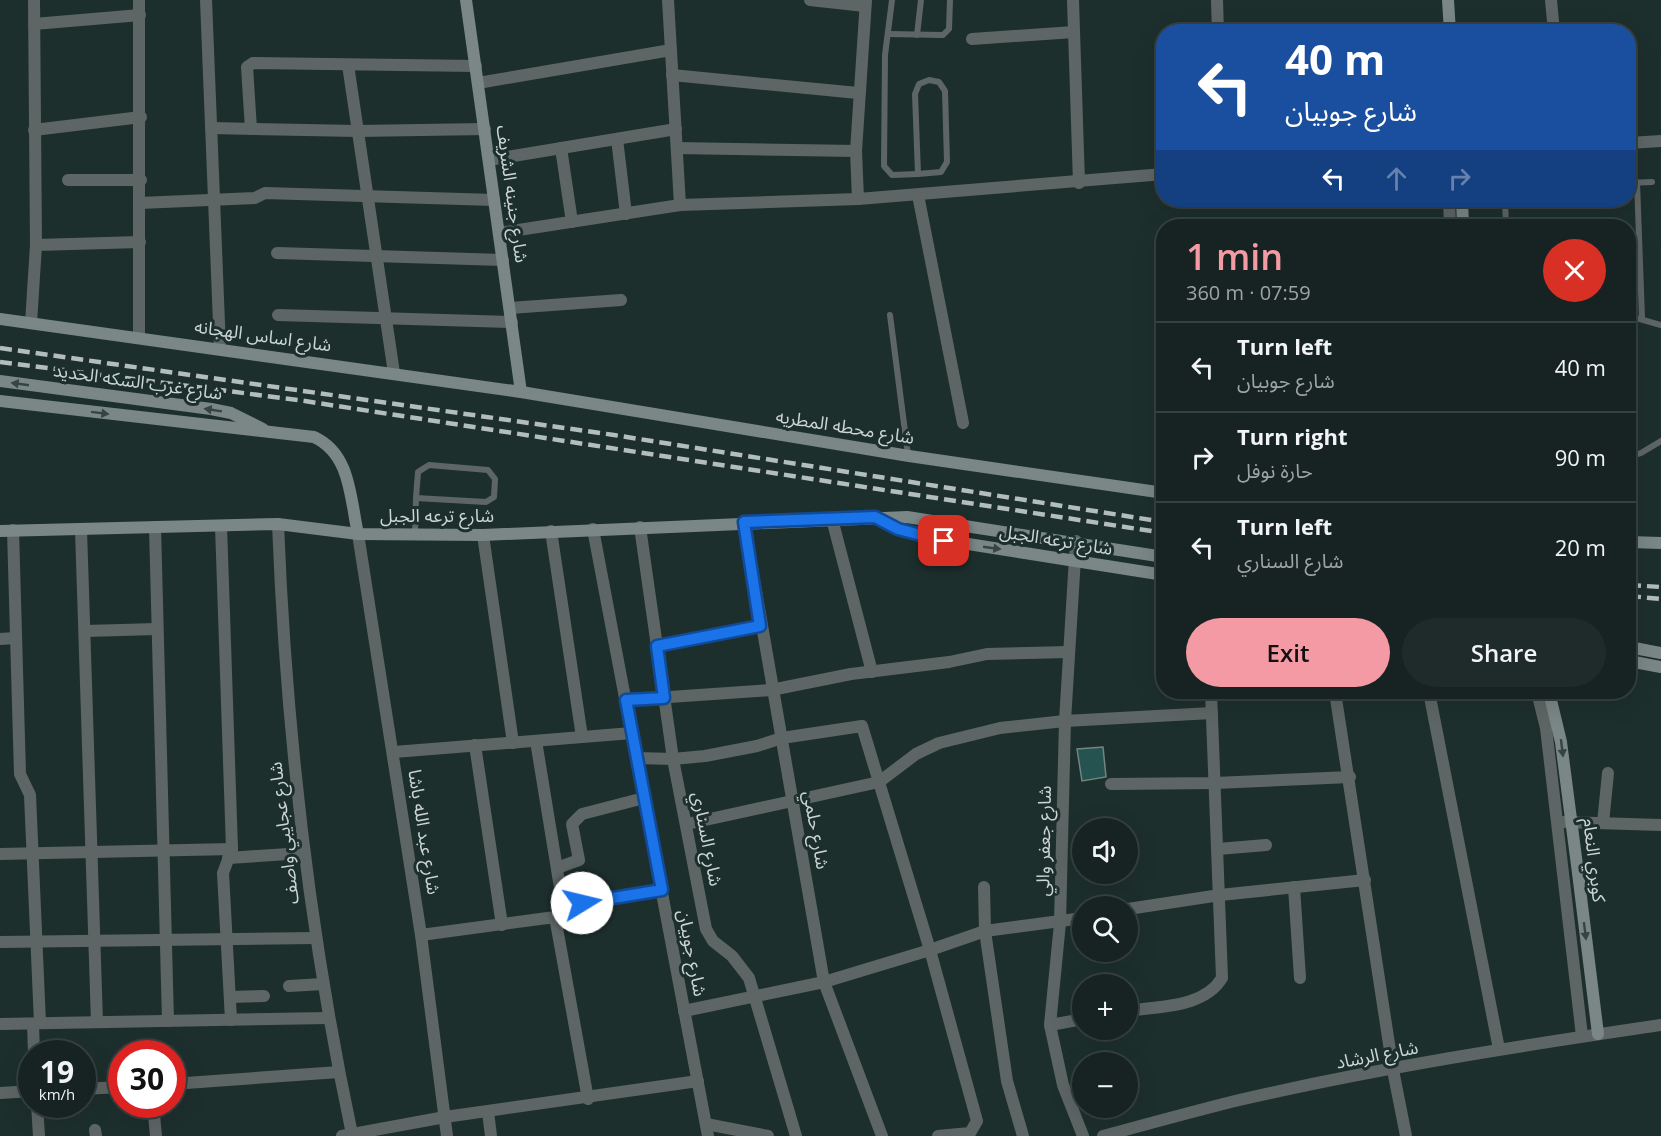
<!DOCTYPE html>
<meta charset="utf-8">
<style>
body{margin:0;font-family:"Open Sans","Noto Sans Arabic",sans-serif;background:#1f2b2a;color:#f1f3f6;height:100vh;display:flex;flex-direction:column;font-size:22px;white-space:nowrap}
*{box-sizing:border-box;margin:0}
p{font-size:20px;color:#9ea4a5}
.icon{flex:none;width:33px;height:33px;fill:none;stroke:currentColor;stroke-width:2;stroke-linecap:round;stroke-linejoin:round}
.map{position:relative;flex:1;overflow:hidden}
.side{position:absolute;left:1156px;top:219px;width:480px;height:480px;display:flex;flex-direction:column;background:#162322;border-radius:24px;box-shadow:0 6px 24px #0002,0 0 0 2px #354040}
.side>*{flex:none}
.guide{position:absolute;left:1156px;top:24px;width:480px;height:183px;border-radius:24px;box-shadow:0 6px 24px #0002,0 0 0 2px #354040;background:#1a4fa0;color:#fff;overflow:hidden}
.controls{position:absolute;left:1072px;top:818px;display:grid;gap:12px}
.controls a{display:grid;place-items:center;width:66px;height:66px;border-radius:50%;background:#162322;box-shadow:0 6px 24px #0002,0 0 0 2px #354040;font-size:30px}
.speed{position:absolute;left:18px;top:1040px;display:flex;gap:12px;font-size:30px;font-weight:700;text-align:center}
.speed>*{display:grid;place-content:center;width:78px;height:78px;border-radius:50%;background:#162322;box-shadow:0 6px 24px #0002,0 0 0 2px #354040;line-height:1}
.speed small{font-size:15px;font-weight:400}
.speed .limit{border:9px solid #d22;background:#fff;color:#111}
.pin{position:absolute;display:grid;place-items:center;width:51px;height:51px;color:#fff;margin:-26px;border-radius:12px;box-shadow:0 3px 9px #0006}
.me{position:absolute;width:66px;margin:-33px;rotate:81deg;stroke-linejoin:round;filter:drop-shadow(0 0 4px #0008)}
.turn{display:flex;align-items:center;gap:21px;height:126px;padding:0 30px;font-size:27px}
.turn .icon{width:78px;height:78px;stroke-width:2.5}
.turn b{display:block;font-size:42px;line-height:51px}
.lanes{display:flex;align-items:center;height:57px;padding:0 30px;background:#0003;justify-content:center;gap:30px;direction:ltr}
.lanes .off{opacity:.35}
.round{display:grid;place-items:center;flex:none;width:63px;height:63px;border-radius:32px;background:#1f2b2a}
.head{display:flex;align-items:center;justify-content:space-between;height:102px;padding:0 30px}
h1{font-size:36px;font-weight:600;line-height:45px;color:#f49aa5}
.button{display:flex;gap:12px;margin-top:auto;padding:12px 30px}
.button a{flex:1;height:69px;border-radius:36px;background:#f49aa5;color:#111;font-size:24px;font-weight:600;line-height:69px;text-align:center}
.button a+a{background:#1f2b2a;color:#f1f3f6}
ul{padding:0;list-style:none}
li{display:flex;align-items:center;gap:18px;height:90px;padding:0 30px;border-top:2px solid #354040}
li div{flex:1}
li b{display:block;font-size:22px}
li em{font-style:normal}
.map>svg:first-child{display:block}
.building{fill:#25534f;stroke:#728583;stroke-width:1.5}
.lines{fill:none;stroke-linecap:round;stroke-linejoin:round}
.lane{stroke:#5e6665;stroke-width:6}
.street{stroke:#5e6665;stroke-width:12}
.secondary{stroke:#7a8786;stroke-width:12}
.rail{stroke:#b2bdbc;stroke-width:4.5;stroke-dasharray:12 6;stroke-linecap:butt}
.secondary-bridge{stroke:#7a8786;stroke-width:12}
.oneway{fill:#344543}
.route-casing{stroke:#114b97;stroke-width:15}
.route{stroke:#1a73e8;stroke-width:10}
.labels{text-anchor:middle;stroke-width:6;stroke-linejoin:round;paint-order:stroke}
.street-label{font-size:18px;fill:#cbd5d4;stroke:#1d2f2d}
</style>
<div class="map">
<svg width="1661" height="1136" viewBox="0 0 1661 1136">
<rect width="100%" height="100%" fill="#1d2f2d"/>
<!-- building -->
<path class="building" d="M1103,747L1106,777L1082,781L1077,749Z"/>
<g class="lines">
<!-- lane -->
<g class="lane">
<path d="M892,0L885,55L884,166L892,175L918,174"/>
<path d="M888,34L943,35L949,29L950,0"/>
<path d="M917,35L921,0"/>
<path d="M929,80L939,82L945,91L947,162L941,172L918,174L915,94L919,84Z"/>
<path d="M1637,182L1642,318"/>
<path d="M1629,183L1652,182"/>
<path d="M1505,200L1506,226"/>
<path d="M890,315L908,455"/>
<path d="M1629,316L1661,325"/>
<path d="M1629,457L1641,453L1661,441"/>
<path d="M429,465L488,470L495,479L494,497L486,502L416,498L418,472Z"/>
<path d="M415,534L416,498"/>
</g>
<!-- street -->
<g class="street">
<path d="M139,0V337"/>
<path d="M206,0L220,348"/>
<path d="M668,0L680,205"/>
<path d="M810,0L865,6"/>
<path d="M1073,0L1079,183"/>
<path d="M1217,0L1218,32"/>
<path d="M1551,0L1554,32"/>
<path d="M34,24L140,15"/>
<path d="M972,39L1074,32"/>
<path d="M348,65L394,373"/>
<path d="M672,75L858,93"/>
<path d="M478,83L671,50"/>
<path d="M211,128L357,131L485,129"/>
<path d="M251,129L247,67L253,63L476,66"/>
<path d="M34,130L141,117"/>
<path d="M617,139L626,214"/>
<path d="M1629,143L1661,141"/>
<path d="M561,148L572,222"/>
<path d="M677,148L856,151"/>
<path d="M489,160L676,129"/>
<path d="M68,180H141"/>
<path d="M918,195L963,423"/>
<path d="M858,199L856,151L866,0"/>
<path d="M1449,200L1450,226"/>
<path d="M140,203L255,198L265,193L494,200"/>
<path d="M499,233L680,205L858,199L1164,174"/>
<path d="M36,245L140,242"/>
<path d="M277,253L503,260"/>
<path d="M510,308L621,300"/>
<path d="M278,315L512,322"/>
<path d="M31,323L36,245L34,0"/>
<path d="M832,519L872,672"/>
<path d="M744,522L824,982L882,1136"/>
<path d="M278,524C286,730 309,932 352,1134"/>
<path d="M221,526L232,849L223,873L231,1020"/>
<path d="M155,527L168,1021"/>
<path d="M640,527L673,759L706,929L713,941L732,956L749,978L796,1136"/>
<path d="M593,529L708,1136"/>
<path d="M13,530L20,774L30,795L40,1023"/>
<path d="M81,530L97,1022"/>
<path d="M551,531L582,737"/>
<path d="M358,534L421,935L447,1136"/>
<path d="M483,535L513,743"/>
<path d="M1076,541L1065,721L1060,923L1050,1025L1063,1085L1083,1136"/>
<path d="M85,631L157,629"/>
<path d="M0,639L16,638"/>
<path d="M657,646L760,626"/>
<path d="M1335,692L1393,1070L1406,1136"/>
<path d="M1429,692L1499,1049"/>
<path d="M1537,692L1546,728L1582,1036"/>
<path d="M626,700L771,690L851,674L949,662L987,654L1069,652"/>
<path d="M475,745L502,925"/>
<path d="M394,752L632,733"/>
<path d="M637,758L673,759L705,756L757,746L782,738L862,726L930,950L977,1121L970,1133L938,1136"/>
<path d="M1111,784L1215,783L1350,777"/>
<path d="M1563,822L1661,825"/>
<path d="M1603,823L1608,773"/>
<path d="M687,824L879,782L916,754L939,743L1000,728L1065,721L1212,713"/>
<path d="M1218,849L1266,845"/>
<path d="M0,854L232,849"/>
<path d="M228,858L303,853"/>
<path d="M557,868L579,860L572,824L582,814L644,798"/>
<path d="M984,887L985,931L1007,1081L1023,1136"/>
<path d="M1294,887L1300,978"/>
<path d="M563,906L662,890"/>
<path d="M1128,909L1220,895L1365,880"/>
<path d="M555,917L588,1099"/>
<path d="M421,935L555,917L563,906L536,741"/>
<path d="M0,942L315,938"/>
<path d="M289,986L323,984"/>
<path d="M230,997L264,996"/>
<path d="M684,1011L824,982L930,950L985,931L1083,918"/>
<path d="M1128,1011C1159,1006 1204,1008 1222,978L1211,692"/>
<path d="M0,1024L329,1018"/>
<path d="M33,1024L34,1053"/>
<path d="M1050,1025L1083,1019"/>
<path d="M172,1084L339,1072"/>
<path d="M82,1089L122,1087"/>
<path d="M0,1093L32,1091"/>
<path d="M37,1104L39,1136"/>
<path d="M153,1104L156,1136"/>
<path d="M488,1112L491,1136"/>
<path d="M706,1124L768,1136"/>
<path d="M95,1130L96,1136"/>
<path d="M342,1136L445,1117L698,1081"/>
<path d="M1103,1136C1147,1124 1191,1112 1235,1101C1376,1068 1519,1046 1661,1025"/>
</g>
<!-- secondary -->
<g class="secondary">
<path d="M466,0L521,392"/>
<path d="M1448,0L1450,32"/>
<path d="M1462,200L1463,226"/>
<path d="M0,319L521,392L909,456L1164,493"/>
<path d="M0,381L211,409L231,413L263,429"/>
<path d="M0,401L314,437C351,454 350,498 358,534"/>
<path d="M876,518L898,529L924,537L1164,575"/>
<path d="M0,531L278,524L358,534L483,535L907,517L1164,557"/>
<path d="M1629,542L1661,543"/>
<path d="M1629,647L1661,653"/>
<path d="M1629,661L1661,667"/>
<path d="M1578,873L1598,1034"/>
</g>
<!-- rail -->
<g class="rail">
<path d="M0,348L614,435L1164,522"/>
<path d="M0,362L298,400L1164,533"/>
<path d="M1629,585L1661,587"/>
<path d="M1629,596L1661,599"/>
</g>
<!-- secondary-bridge -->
<path class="secondary-bridge" d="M1549,692L1561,742L1578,873"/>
</g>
<!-- one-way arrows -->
<defs><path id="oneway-solid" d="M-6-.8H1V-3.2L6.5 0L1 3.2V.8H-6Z" transform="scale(1.5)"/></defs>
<g class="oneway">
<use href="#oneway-solid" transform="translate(20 384) rotate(-172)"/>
<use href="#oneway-solid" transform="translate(213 410) rotate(-171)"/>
<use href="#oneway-solid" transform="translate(100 413) rotate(7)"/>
<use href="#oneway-solid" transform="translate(992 548) rotate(8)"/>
<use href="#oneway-solid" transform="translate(1562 748) rotate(83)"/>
<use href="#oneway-solid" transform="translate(1585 931) rotate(83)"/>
</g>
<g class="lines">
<!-- route casing -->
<g class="route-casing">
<path id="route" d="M582,903L662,890L626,700L664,698L657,646L760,626L744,522L875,517L898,529L944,541"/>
</g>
<!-- route -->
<use href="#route" class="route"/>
</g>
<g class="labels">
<!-- street labels -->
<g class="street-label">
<text transform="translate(512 194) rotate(82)" y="6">شارع جنينه الشريف</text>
<text transform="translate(263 336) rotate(8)" y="6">شارع اساس الهجانه</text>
<text transform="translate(138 382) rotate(8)" y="6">شارع غرب السكه الحديد</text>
<text transform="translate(845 427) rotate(9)" y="6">شارع محطه المطريه</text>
<text x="437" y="522">شارع ترعه الجبل</text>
<text transform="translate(1056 540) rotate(9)" y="6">شارع ترعه الجبل</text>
<text transform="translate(816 830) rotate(80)" y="6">شارع حلمي</text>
<text transform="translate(424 832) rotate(81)" y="6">شارع عبد الله باشا</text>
<text transform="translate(284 833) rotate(-97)" y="6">شارع عجايبي واصف</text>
<text transform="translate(707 839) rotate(79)" y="6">شارع السناري</text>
<text transform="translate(1044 841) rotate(-89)" y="6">شارع جعفر والي</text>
<text transform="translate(1594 860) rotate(83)" y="6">كوبري النعام</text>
<text transform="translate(692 953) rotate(79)" y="6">شارع جوبيان</text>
<text transform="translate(1377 1055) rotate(-11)" y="6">شارع الرشاد</text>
</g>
</g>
</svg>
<div class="controls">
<a><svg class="icon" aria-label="sound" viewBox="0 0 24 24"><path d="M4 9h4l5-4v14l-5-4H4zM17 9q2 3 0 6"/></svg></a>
<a><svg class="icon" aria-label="search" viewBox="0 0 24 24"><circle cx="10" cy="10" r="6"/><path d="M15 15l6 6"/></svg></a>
<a>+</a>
<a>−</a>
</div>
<div class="speed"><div>19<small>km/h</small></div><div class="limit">30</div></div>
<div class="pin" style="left:944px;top:541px;background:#d93025"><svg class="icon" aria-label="arrive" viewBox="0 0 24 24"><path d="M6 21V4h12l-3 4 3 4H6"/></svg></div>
<svg class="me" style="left:582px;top:903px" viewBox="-20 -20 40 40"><circle r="19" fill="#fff"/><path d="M0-13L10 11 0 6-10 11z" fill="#1a73e8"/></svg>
<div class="guide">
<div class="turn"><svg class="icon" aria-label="left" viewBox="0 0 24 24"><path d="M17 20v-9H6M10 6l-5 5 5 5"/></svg><div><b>40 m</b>شارع جوبيان</div></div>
<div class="lanes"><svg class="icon" aria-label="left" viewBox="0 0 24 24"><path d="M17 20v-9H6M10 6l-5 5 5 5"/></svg><svg class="icon off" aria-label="ahead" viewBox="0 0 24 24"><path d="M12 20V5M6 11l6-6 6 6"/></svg><svg class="icon off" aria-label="right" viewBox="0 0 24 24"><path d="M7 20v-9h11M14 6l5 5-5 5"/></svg></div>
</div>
<section class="side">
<div class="head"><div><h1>1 min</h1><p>360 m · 07:59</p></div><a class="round" style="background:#d93025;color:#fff"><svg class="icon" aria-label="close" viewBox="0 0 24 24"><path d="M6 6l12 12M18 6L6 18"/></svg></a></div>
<ul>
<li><svg class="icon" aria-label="left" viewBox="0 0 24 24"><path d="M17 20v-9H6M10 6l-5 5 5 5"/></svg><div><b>Turn left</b><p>شارع جوبيان</p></div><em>40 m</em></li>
<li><svg class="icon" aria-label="right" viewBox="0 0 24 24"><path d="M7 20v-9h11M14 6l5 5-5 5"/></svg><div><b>Turn right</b><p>حارة نوفل</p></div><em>90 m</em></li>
<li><svg class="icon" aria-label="left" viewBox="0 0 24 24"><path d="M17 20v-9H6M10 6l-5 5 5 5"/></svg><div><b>Turn left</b><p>شارع السناري</p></div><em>20 m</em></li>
</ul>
<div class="button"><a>Exit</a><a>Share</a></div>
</section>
</div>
